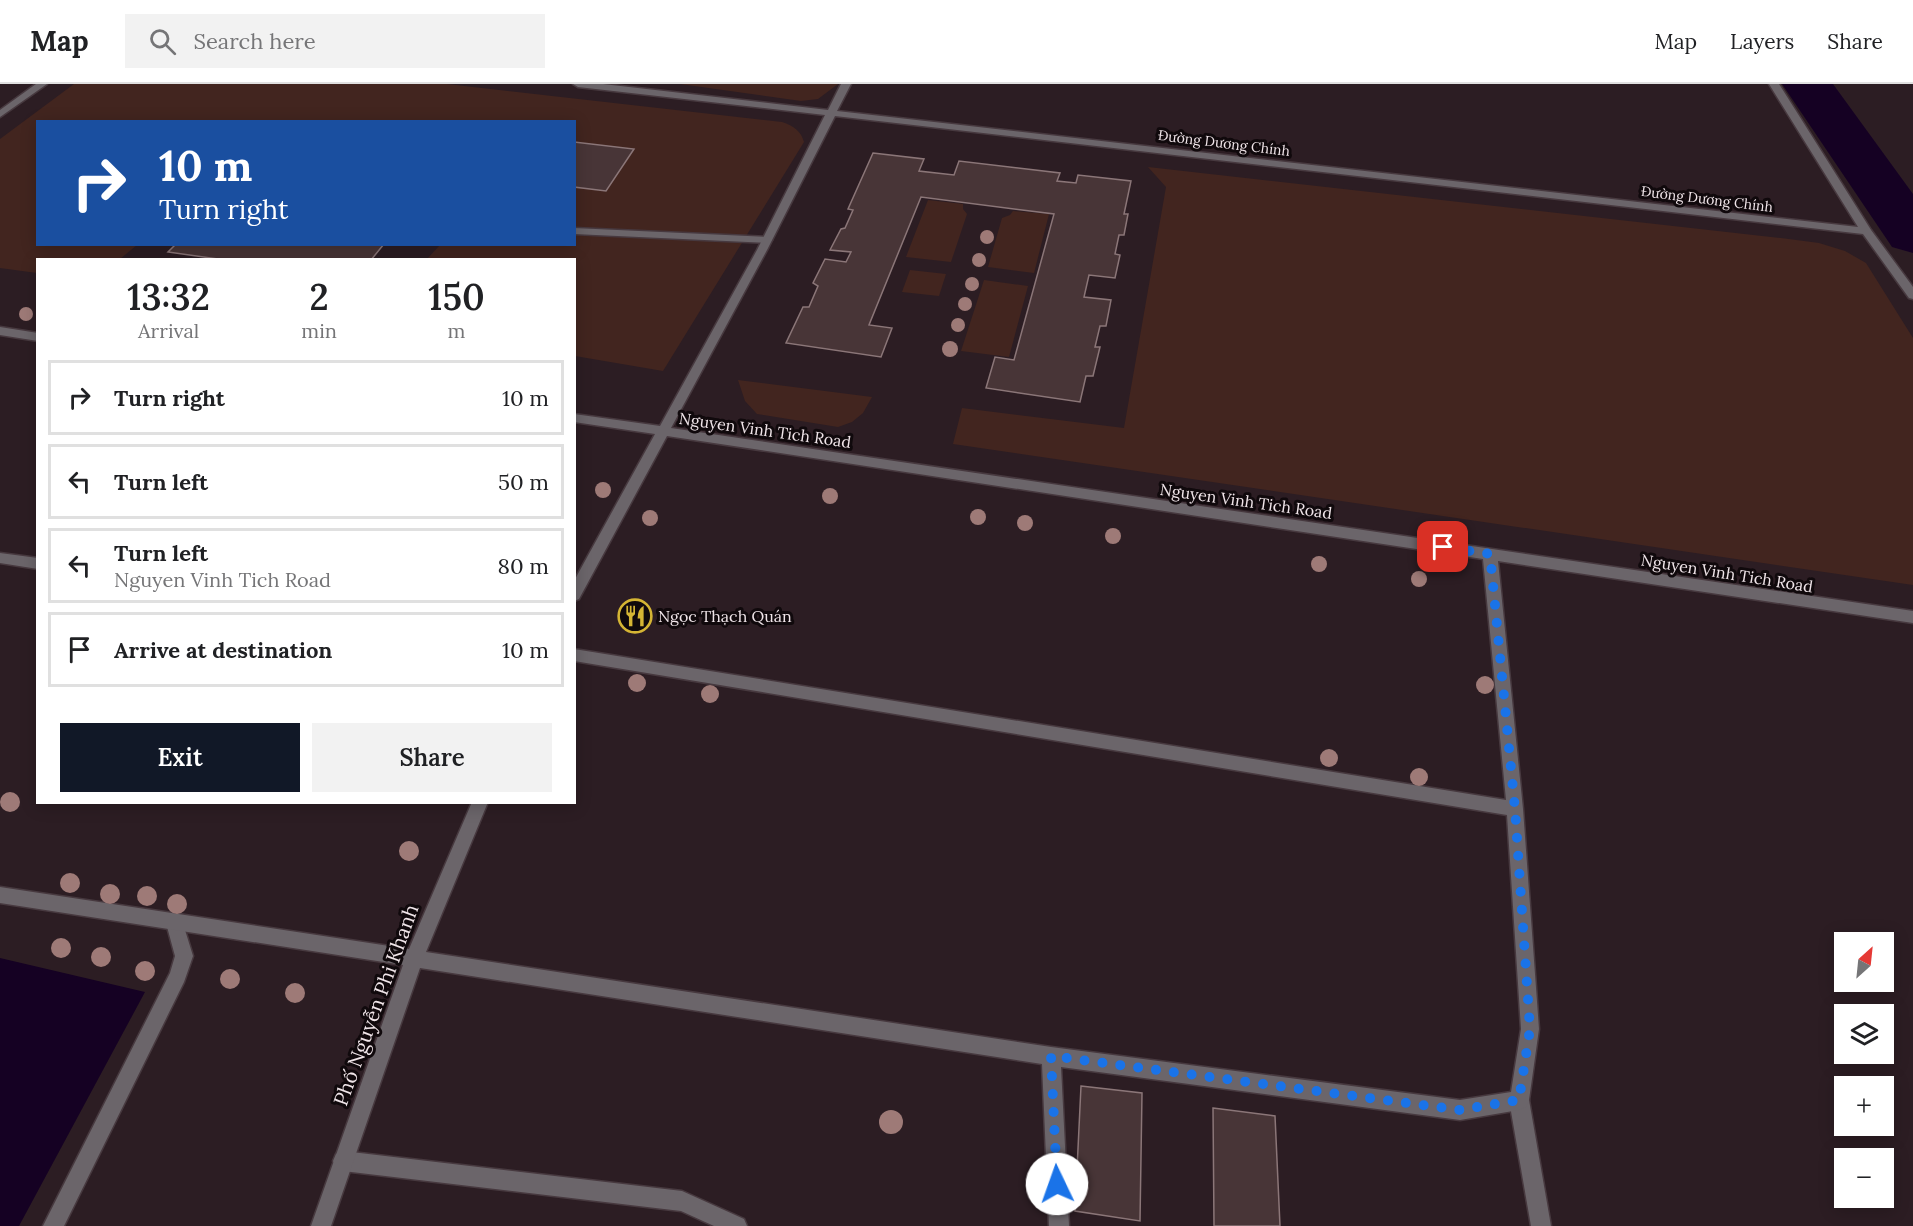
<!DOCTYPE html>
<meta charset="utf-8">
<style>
body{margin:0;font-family:Lora,serif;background:#f2f2f2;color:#202124;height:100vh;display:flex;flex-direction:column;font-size:22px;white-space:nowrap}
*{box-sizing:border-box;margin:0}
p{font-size:20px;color:#757577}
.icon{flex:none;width:33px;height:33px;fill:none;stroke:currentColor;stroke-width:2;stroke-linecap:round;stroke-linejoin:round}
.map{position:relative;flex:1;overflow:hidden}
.details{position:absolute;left:36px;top:174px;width:540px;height:546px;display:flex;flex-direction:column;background:#fff;border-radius:0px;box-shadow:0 3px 15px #0003}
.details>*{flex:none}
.top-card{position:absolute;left:36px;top:36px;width:540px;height:126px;border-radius:0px;box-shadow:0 3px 15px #0003;background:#1a4fa0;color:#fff;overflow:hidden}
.needle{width:39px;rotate:27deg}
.controls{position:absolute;left:1834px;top:848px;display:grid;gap:12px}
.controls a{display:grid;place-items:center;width:60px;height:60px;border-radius:0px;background:#fff;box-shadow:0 3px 15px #0003;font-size:30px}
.pin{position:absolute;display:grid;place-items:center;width:51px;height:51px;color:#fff;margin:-26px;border-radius:12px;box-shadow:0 3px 9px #0006}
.me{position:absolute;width:66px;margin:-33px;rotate:357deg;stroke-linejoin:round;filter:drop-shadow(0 0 4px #0008)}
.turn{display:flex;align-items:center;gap:21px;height:126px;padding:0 24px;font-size:27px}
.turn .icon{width:78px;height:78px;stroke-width:2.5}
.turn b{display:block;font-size:42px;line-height:51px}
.eta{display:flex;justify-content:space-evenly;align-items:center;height:102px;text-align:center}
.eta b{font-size:36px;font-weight:600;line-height:42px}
.primary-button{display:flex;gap:12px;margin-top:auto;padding:12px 24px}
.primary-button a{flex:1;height:69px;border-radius:0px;background:#111827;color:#fff;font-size:24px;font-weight:600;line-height:69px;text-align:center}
.primary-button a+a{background:#f2f2f2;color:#202124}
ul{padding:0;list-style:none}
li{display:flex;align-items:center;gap:18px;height:75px;margin:0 12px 9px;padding:0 12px;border:3px solid #e0e0e0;border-radius:0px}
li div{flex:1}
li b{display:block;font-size:22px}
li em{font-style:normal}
header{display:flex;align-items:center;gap:36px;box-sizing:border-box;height:84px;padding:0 30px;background:#fff;border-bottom:2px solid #e0e0e0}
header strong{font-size:28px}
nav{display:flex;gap:33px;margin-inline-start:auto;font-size:21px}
.search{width:420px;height:54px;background:#f2f2f2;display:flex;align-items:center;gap:15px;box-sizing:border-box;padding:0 21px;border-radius:0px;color:#757577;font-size:22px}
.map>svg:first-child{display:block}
.green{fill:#42251f}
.water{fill:#150123}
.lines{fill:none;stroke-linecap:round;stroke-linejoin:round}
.river{fill:#150123;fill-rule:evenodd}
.building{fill:#483537;stroke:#8b7678;stroke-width:1.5}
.service-casing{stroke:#47393f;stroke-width:3}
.minor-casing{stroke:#47393f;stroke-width:3}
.tertiary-casing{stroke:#47393f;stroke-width:3}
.service{fill:#6b656a;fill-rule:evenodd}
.minor{fill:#6b656a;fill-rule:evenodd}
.tertiary{fill:#6b656a;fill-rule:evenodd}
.tree{fill:#9e7a77}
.route{stroke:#1a73e8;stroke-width:10;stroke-dasharray:0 18}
.labels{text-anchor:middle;stroke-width:6;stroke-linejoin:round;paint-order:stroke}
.far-street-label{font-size:14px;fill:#f0e5e9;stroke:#10090c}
.street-label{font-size:16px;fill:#f0e5e9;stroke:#10090c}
.poi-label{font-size:16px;fill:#f0e5e9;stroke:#10090c;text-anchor:start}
.near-street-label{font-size:20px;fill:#f0e5e9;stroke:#10090c}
</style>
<header>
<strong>Map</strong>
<div class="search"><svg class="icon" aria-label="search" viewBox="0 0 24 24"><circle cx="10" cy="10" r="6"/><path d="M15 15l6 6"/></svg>Search here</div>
<nav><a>Map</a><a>Layers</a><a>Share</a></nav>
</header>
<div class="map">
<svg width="1913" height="1142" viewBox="0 0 1913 1142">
<rect width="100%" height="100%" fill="#2c1d23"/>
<!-- green -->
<g class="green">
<path d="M74,0H447L782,38C794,42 801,47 804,58L663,287L575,272L574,176L427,175L440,161L574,160V38H38V160L137,161L120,175L38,176L37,189L0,184V55Z"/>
<path d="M680,0H838L818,15L801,17Z"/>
<path d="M1148,83L1781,154L1819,159L1845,167L1866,179L1913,254V501L953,360L962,324L1124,344L1166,103Z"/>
<path d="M928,116L963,120V125L967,130L951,178L906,173Z"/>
<path d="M1013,127L1049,130L1034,189L988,183L1002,134L1010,131Z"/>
<path d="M910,186L946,190L939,212L902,208Z"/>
<path d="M984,196L1028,202L1009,273L961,267Z"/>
<path d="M738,296L872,313L863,329L852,338L838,343L757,330L745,317Z"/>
</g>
<!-- water -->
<path class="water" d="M0,874L145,908L19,1142H0Z"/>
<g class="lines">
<!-- river -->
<path class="river" d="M1782,0H1833L1913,110V169L1892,163Z"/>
</g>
<!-- building -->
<g class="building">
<path d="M574,58L634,65L606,107L574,103Z"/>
<path d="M873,69L924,75L919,87L954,91L959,77L1060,89L1057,97L1076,99L1078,91L1131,97L1124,130H1128L1124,151H1119L1115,170L1120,171L1115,194L1089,191L1084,213L1111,216L1106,242H1100L1095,263H1100L1093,292H1086L1080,318L986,304L995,273L1014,276L1054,130L921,113L869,241L892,244L881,273L786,259L803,223H809L818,202L813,199L825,175L846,178L851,168L830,166L841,145L845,144L853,126L848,125Z"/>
<path d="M176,160H384L371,176H225L168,168Z"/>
<path d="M1081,1002L1142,1009L1140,1137L1075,1127Z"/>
<path d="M1213,1024L1275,1032L1280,1142H1214Z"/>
</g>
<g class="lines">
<!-- service casing -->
<g class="service-casing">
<g id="service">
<path d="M574,144L767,153L772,156L767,159L574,150Z"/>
<path d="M175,830L181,833L193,872L184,898L64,1142H43L170,889L175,872L166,839L169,833Z"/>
<path d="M1519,1006L1526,1009L1529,1016L1551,1142H1531L1509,1016L1512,1009Z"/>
<path d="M343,1067L682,1107L744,1135L747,1142H714L681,1127L343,1087L336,1084L333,1077L336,1070Z"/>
</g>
</g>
<!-- minor casing -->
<g class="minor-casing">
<g id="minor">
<path d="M573,0H603L828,26L841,0H851L837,27L1858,143L1769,0H1779L1871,146L1913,203V215L1909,214L1863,150L835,32L767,166L671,344L1913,527V539L1498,477L1523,725L1539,945L1529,1016L1526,1023L1519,1026L1460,1036L1061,983L1069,1142H1049L1042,980L420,884L331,1142H311L403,881L0,819V803L409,865L472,718H488L426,868L1051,963L1460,1016L1511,1008L1521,945L1507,731L574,577V565L1506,716L1483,475L667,352L579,515L574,517V497L655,350L574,338V330L660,342L757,166L825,31L578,3Z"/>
<path d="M0,243L38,249V257L0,251Z"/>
<path d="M0,469L38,474V485L0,479Z"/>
</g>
</g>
<!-- tertiary casing -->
<g class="tertiary-casing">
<path id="tertiary" d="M36,0H47L0,33V26Z"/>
</g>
<!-- service -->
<use href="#service" class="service"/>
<!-- minor -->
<use href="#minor" class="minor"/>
<!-- tertiary -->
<use href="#tertiary" class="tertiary"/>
</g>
<!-- trees -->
<g class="tree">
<circle cx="987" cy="153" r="7"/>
<circle cx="979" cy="176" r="7"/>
<circle cx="972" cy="200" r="7"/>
<circle cx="965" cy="220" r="7"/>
<circle cx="26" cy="230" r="7"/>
<circle cx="958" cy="241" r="7"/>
<circle cx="950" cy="265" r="8"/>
<circle cx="603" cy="406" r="8"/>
<circle cx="830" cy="412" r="8"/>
<circle cx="978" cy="433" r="8"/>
<circle cx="650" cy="434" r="8"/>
<circle cx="1025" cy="439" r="8"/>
<circle cx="1113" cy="452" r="8"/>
<circle cx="1319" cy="480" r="8"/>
<circle cx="1419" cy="495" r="8"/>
<circle cx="637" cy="599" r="9"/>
<circle cx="1485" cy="601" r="9"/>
<circle cx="710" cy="610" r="9"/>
<circle cx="1329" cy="674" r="9"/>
<circle cx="1419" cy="693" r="9"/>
<circle cx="10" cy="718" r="10"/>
<circle cx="409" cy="767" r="10"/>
<circle cx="70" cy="799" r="10"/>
<circle cx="110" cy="810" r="10"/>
<circle cx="147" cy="812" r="10"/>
<circle cx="177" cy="820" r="10"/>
<circle cx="61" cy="864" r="10"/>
<circle cx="101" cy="873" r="10"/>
<circle cx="145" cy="887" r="10"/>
<circle cx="230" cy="895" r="10"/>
<circle cx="295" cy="909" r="10"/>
<circle cx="891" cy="1038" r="12"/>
</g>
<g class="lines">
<!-- route -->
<path class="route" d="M1057,1100L1051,972L1460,1026L1519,1016L1530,945L1515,725L1490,470L1443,463"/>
</g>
<!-- icons -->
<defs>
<g id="restaurant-ring" transform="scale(1.725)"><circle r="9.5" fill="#10090c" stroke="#d5b534" stroke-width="1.5"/><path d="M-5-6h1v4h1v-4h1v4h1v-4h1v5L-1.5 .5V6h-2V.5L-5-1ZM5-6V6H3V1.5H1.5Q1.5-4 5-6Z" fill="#d5b534"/></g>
</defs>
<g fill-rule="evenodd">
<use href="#restaurant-ring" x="635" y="532"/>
</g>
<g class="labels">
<!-- far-street labels -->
<g class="far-street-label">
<text transform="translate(1224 59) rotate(7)" y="5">Đường Dương Chính</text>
<text transform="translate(1707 115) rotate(7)" y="5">Đường Dương Chính</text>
</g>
<!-- street labels -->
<g class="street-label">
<text transform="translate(765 346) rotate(8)" y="6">Nguyen Vinh Tich Road</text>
<text transform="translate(1246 417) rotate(8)" y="6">Nguyen Vinh Tich Road</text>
<text transform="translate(1727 489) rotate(9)" y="6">Nguyen Vinh Tich Road</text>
</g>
<!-- poi labels -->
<g class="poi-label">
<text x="658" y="538">Ngọc Thạch Quán</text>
</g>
<!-- near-street labels -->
<g class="near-street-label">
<text transform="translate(376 921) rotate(-70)" y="7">Phố Nguyễn Phi Khanh</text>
</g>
</g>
</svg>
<div class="controls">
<a><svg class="needle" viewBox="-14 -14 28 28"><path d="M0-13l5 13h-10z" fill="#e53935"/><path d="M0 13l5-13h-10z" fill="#757577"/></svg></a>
<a><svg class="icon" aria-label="layers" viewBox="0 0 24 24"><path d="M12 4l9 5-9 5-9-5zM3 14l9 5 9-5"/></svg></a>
<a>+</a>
<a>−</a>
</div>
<div class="pin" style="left:1443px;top:463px;background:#d93025"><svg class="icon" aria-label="arrive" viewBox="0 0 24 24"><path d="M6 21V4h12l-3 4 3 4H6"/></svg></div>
<svg class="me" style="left:1057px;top:1100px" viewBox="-20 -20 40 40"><circle r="19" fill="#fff"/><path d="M0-13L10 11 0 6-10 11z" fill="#1a73e8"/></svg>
<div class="top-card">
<div class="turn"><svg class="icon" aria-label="right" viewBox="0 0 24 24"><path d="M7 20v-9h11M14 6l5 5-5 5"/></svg><div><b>10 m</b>Turn right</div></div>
</div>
<section class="details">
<div class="eta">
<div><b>13:32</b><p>Arrival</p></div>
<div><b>2</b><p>min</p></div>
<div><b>150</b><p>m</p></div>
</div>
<ul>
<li><svg class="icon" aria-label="right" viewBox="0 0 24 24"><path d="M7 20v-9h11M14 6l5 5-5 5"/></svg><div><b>Turn right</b></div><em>10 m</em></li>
<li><svg class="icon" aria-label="left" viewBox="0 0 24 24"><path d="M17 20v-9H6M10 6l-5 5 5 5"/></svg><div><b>Turn left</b></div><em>50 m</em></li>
<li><svg class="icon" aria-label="left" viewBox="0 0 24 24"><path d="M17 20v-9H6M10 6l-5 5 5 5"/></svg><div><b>Turn left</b><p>Nguyen Vinh Tich Road</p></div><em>80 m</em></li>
<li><svg class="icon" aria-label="arrive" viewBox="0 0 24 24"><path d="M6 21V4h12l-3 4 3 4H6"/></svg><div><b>Arrive at destination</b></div><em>10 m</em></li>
</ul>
<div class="primary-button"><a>Exit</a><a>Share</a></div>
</section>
</div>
